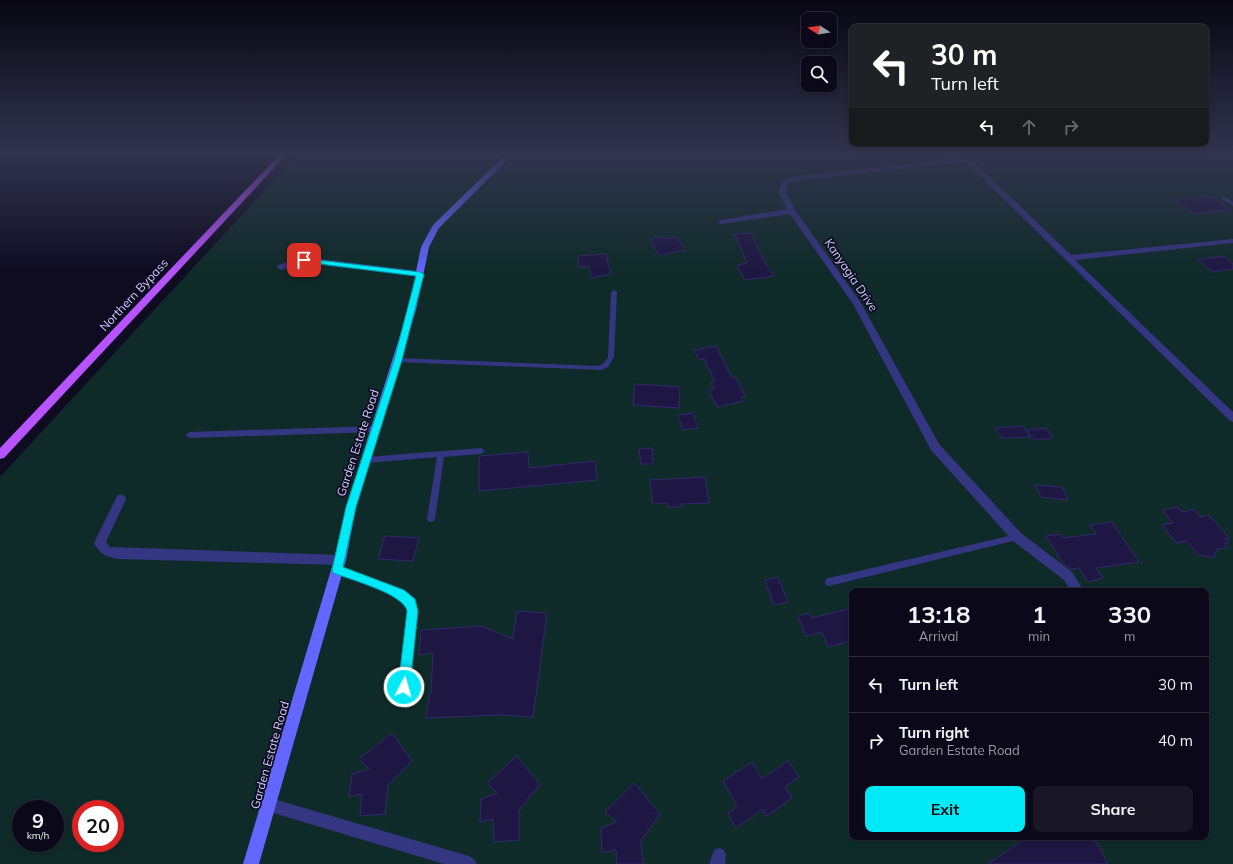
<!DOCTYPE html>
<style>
body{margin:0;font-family:Mulish,sans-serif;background:#191726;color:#f1f3f6;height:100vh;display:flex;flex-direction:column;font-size:15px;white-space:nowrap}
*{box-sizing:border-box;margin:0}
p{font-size:13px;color:#9a9aa2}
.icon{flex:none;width:22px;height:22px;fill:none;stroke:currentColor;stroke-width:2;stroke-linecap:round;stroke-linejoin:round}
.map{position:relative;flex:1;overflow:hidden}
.sheet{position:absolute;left:849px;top:588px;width:360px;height:252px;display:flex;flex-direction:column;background:#0b0919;border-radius:8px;box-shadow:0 2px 6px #0003,0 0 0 1px #2b2a38}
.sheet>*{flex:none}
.guide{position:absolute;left:849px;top:24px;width:360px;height:122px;border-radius:8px;box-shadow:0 2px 6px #0003,0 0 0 1px #2b2a38;background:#202124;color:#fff;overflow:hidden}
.needle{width:26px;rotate:282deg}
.tools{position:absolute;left:801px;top:12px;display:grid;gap:8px}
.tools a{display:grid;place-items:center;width:36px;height:36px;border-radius:8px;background:#0b0919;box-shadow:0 2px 6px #0003,0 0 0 1px #2b2a38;font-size:20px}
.speed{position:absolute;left:12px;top:800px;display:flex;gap:8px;font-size:20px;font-weight:700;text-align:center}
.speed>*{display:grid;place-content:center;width:52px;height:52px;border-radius:50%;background:#0b0919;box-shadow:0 2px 6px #0003,0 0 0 1px #2b2a38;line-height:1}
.speed small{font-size:10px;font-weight:400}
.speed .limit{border:6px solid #d22;background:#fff;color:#111}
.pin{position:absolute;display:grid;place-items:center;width:34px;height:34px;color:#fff;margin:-17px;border-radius:8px;box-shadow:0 2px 6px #0006}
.me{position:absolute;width:44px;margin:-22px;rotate:6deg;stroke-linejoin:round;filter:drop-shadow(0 0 3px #0008)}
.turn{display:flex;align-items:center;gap:14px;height:84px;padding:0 16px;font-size:18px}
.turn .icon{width:52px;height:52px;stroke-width:2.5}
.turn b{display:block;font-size:28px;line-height:34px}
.lanes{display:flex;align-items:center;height:38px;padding:0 16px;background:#0003;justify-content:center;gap:20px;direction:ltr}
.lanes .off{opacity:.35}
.eta{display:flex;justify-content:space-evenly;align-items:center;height:68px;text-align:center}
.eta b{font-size:24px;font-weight:700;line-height:28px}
.button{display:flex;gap:8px;margin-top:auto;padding:8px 16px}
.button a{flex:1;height:46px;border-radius:8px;background:#00e9f7;color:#111;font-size:16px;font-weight:700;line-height:46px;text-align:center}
.button a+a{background:#191726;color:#f1f3f6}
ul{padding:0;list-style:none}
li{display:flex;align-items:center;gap:12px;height:56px;padding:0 16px;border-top:1px solid #2b2a38}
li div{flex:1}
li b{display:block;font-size:15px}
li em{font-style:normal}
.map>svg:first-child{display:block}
.green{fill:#0f2b29;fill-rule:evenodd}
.building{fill:#1e1743;stroke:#33286f}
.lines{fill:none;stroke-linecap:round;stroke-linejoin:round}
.lane{fill:#353682;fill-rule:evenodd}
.street{fill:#353682;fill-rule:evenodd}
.secondary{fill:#6366ff;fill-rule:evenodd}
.primary{fill:#b753ff;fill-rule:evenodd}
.route{fill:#00e9f7;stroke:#0097a1}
.labels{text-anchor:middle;stroke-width:3.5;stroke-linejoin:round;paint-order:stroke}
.street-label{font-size:12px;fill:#d0ccff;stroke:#0f0c21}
</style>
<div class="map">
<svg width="1233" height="864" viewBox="0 0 1233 864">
<rect width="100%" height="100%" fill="#0f0c21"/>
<!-- green -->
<path class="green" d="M300,152H1233V864H0V477ZM852,591H1206V837H852ZM21,809H55V843H21ZM81,809H115V843H81Z"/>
<!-- building -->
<g class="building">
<path d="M1213,196L1230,210L1193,214L1176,200Z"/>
<path d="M751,233L764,261L774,276L745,280L737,265L747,263L735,234Z"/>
<path d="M664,236L666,239L677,237L685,250L659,255L650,239Z"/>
<path d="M606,254L611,274L591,278L589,266L579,267L578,256Z"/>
<path d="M1223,256L1233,264V269L1212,272L1198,260Z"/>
<path d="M716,346L732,378H736L745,396L741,397L743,401L717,407L709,390L715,389L711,382L715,381L704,359L699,360L694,350Z"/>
<path d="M635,384L680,387L679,408L633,405Z"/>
<path d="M693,413L698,428L683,430L678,415Z"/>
<path d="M1023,426L1030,437L1002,438L995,428Z"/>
<path d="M1046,428L1053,438L1034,440L1027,430Z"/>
<path d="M652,448L653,464H641L639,449Z"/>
<path d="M528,452L529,468L595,461L597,480L479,491V456Z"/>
<path d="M705,477L709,503L681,504V507H668L667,503L653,504L650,480Z"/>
<path d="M1035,485L1062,487L1068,500L1041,497Z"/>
<path d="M1178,507L1182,512L1194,509L1200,517L1208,515L1230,538H1225L1229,543H1224L1227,548L1217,549L1214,558L1199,555L1186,541L1176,543L1162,524L1173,523L1162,510Z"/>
<path d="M1112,522L1139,562L1096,568L1103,578L1088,582L1079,568L1071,569L1062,562L1046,536L1060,534L1062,538L1096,534L1090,525Z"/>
<path d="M385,536L419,538L413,561L378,559Z"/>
<path d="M778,577L788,602L774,605L765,580Z"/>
<path d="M852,608V641L828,647L822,632L806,636L798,616L809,613L811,618Z"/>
<path d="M517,611L547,613L533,717L499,715L426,718L430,693H431L433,653L419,655L421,630L481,626L513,639Z"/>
<path d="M392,733L412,761L388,785L385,814L360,816L362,794L349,797L352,774L369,769L359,759Z"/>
<path d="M517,756L540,785L519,810V840L494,842L493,819L480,822L481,799L497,793L487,783Z"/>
<path d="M788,761L799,777L785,787L792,798L767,816L763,809L736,828L728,813L737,806L723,781L752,762L762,779Z"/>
<path d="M634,783L660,814L641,841L643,864H617L616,850L602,853L601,828L617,822L605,812Z"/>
<path d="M1027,837H1083L1097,843L1108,864H988Z"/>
</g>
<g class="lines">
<!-- lane -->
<g class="lane">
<path d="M1224,196L1233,202V206L1222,199L1221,198Z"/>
<path d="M614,290L617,292L614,357L608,367L602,370L398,362L395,360L398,358L599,366L604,363L608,357L611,292Z"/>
<path d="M376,426L378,427L379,429L378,431L376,432L190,438L188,437L186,435L188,433L190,432Z"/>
<path d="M480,448L483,449L484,451L483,453L480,454L444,457L435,519L434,521L431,522L428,521L427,519L437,457L367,463L364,462L363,460L364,458L367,457Z"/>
<path d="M1017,534L1020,535L1021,537L1020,539L1017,540L829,586L826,585L825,582L826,579L829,578Z"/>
<path d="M337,566L403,591L414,599L416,611L409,687L407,690L404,692L401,690L399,687L408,611L407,604L397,597L334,573L333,570L334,567Z"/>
</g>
<!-- street -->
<g class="street">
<path d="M622,152H631L643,159L638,160Z"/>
<path d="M1021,152H1044L1041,154L973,161L1071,255L1233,239V243L1075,260L1233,412V422L1230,421L966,162L799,180L789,183L786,192L796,211L861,303L939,444L1021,533L1072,572L1084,591H1071L1064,580L1013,541L931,450L853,304L790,214L721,224L717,222L721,220L787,209L778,192L783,180L798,176Z"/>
<path d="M304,257L420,271L424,274L420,277L304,263L281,270L277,267L278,265Z"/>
<path d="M121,494L125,496L126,499L106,542L110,547L340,555L344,556L346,560L344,564L340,565L119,559C107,557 100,555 94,543L117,496Z"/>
<path d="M270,798L469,856L474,859L477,864H444L270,812L265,810L263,805L265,800Z"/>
<path d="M719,848L724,850L726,855L725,864H709L714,850Z"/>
</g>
<!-- secondary -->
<path class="secondary" d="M508,152H515L439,228L429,247L416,310L356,507L346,560L259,864H243L334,560L346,507L408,310L421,247L433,225Z"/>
<!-- primary -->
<path class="primary" d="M282,152H289L4,458L0,459V448Z"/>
</g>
<!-- sky -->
<linearGradient id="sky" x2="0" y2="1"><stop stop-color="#080712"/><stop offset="0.56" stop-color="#31344e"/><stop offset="1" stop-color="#31344e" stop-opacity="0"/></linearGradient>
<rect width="1233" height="273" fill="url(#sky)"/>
<!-- route -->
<path class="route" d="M301,258L420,272L424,274L402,360L356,507L343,567L404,590L415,599L418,611L410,687L408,691L404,693L399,691L398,687L407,611C404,594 349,579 333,573L332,570L346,507L394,360L416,276L304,262L300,260Z"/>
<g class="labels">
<!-- street labels -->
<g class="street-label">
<text transform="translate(851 275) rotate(56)" y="4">Kanyagia Drive</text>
<text transform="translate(134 295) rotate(-47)" y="4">Northern Bypass</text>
<text transform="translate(358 443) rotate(-72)" y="4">Garden Estate Road</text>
<text transform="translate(270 755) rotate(-74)" y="4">Garden Estate Road</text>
</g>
</g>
</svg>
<div class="tools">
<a><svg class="needle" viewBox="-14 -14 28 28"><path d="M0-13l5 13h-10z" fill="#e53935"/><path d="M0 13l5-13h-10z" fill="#9a9aa2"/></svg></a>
<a><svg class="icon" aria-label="search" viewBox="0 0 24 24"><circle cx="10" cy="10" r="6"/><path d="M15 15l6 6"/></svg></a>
</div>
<div class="speed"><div>9<small>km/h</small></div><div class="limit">20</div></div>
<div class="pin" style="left:304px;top:260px;background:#d93025"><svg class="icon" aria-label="arrive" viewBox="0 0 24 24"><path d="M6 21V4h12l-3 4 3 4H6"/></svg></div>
<svg class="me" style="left:404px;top:687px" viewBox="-20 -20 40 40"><circle r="17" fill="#00e9f7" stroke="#fff" stroke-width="3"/><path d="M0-11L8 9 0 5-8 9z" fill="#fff"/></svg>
<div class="guide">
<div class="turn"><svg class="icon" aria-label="left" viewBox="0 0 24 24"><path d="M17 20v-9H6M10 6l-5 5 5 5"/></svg><div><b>30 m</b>Turn left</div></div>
<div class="lanes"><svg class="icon" aria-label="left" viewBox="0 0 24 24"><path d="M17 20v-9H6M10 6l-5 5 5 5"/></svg><svg class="icon off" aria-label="ahead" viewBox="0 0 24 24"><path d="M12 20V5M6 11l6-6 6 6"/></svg><svg class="icon off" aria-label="right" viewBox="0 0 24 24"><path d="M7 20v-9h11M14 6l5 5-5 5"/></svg></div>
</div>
<section class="sheet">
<div class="eta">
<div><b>13:18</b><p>Arrival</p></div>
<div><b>1</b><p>min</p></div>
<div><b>330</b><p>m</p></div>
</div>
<ul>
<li><svg class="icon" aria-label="left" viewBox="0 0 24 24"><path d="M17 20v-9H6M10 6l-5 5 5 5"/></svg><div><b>Turn left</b></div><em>30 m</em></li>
<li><svg class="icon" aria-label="right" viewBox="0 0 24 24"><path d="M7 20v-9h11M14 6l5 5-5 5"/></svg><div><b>Turn right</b><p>Garden Estate Road</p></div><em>40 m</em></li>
</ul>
<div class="button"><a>Exit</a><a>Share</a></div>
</section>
</div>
